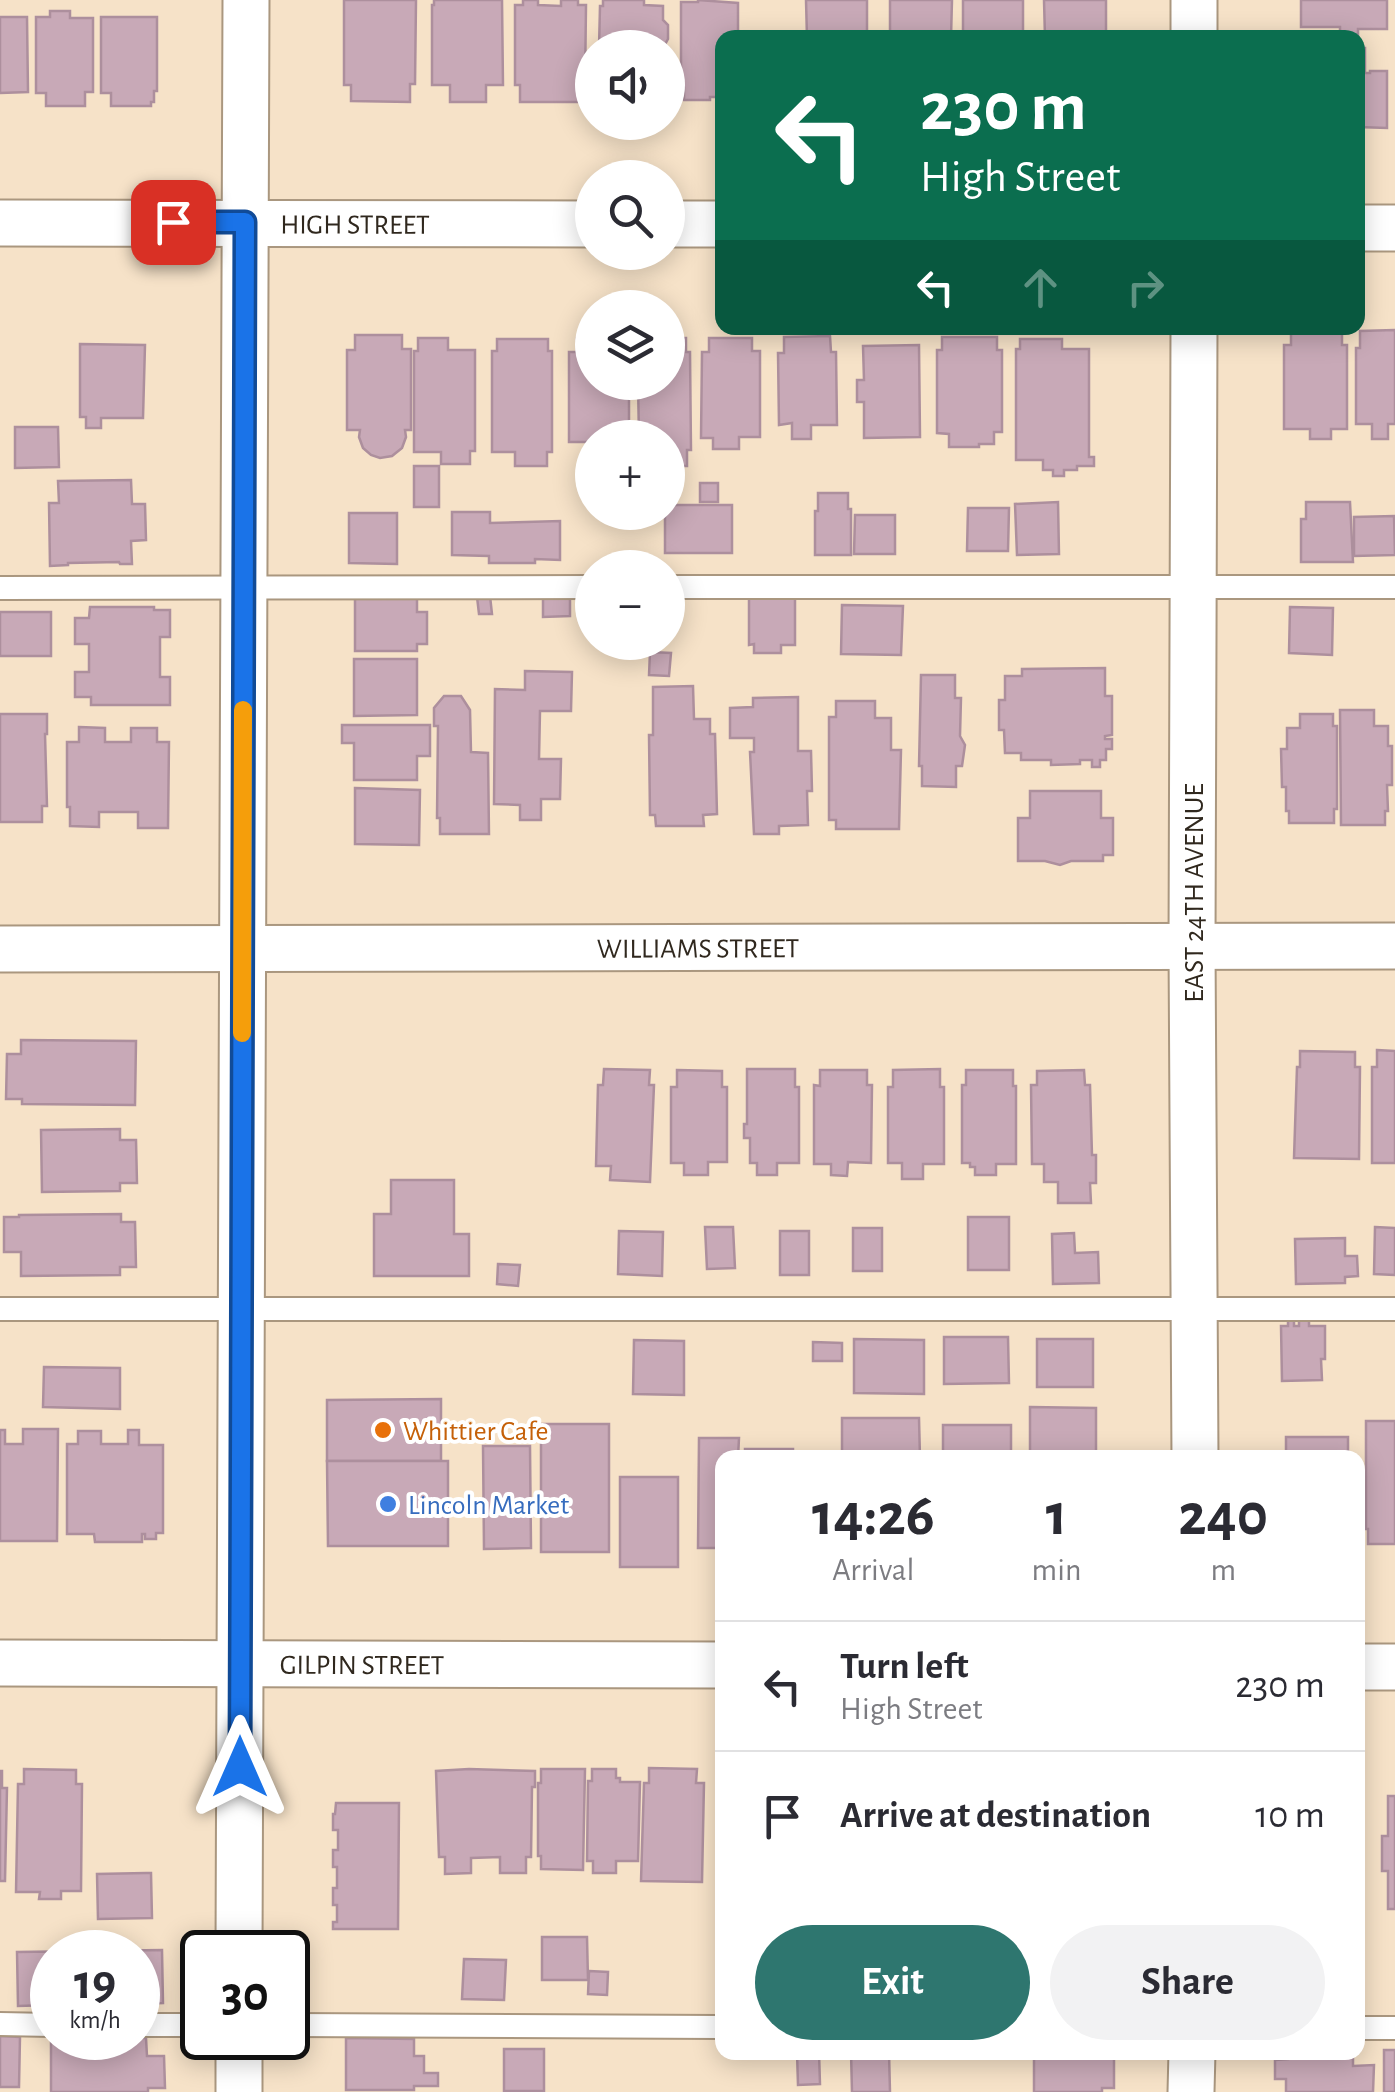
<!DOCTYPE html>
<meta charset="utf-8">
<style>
body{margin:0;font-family:"Alegreya Sans",sans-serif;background:#f2f2f3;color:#2b2b33;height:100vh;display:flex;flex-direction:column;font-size:38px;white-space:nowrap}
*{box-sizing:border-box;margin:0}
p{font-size:32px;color:#7c7c81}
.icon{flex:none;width:55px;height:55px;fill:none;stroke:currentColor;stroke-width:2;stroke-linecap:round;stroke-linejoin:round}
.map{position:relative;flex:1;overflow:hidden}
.panel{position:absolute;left:715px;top:1450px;width:650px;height:610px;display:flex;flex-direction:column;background:#fff;border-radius:20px;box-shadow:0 5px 25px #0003}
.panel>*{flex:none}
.top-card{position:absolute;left:715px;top:30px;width:650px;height:305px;border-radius:20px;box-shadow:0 5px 25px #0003;background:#0b6e4f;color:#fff;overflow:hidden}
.fabs{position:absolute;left:575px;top:30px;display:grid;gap:20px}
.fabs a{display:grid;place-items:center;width:110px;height:110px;border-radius:50%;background:#fff;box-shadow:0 5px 25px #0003;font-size:50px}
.speed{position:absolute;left:30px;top:1930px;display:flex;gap:20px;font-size:50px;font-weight:700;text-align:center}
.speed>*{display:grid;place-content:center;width:130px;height:130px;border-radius:50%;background:#fff;box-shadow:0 5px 25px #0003;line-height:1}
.speed small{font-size:25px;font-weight:400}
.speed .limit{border:5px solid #111;border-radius:15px;background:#fff;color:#111}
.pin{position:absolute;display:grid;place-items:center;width:85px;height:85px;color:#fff;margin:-42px;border-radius:20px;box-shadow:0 5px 15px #0006}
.me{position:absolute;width:110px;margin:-55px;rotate:0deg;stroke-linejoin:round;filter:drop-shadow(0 0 8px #0008)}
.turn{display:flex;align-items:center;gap:35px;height:210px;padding:0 40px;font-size:45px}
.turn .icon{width:130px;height:130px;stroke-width:2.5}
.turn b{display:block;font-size:70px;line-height:85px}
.lanes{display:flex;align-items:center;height:95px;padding:0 40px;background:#0003;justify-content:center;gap:50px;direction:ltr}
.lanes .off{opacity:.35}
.eta{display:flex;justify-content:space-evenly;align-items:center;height:170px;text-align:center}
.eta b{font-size:60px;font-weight:700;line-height:70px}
.button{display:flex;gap:20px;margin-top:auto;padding:20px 40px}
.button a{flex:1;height:115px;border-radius:60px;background:#2e766f;color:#fff;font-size:40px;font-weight:700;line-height:115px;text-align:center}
.button a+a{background:#f2f2f3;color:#2b2b33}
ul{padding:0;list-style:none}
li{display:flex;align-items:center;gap:30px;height:130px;padding:0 40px;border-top:2px solid #e1e1e2}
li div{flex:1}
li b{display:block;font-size:38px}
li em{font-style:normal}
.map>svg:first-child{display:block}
.building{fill:#c8a9b7;stroke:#ad8f9d;stroke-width:2.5}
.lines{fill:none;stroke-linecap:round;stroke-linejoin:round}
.service-casing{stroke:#aa977f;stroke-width:26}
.minor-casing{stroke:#aa977f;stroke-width:49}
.service{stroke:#fff;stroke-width:22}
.minor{stroke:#fff;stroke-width:45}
.route-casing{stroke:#114b97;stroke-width:25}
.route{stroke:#1a73e8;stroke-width:18}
.slow{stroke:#f59e0b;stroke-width:18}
.food-dot{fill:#e8710a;stroke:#fff;stroke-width:4}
.shop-dot{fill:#3f7fe0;stroke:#fff;stroke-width:4}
.labels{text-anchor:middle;stroke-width:8;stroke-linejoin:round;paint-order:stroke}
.street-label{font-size:28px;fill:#30281e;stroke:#fff}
.food-label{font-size:28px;fill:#c56008;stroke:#fff;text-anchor:start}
.shop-label{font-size:28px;fill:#366cbe;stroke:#fff;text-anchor:start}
</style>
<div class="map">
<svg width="1395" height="2092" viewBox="0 0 1395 2092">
<rect width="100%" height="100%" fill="#f6e2c8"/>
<!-- building -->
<g class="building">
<path d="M344,0H416L415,84H410V102L351,101V85H344Z"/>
<path d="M434,0H502L503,85H486V102H450V85H432V5H434Z"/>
<path d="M523,0H538V5L561,6V0H578V5H586L585,85H582V102H520V85H515V5H523Z"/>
<path d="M603,0H644V5L663,6V20L668,25V39L663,48H599L600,6H603Z"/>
<path d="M698,0L738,3V38H722V97H710V100H684V88H681V2H698Z"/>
<path d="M806,0H867V38H807Z"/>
<path d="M890,0H952L951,38H890Z"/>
<rect x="963" y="0" width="60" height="38"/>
<path d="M1044,0H1106V38H1045Z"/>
<path d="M1301,0H1387V29H1358V48V38H1340V27H1301Z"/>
<path d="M50,11H70V18H93V92H85V106H46V93H36V17H50Z"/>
<path d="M0,17H27L28,92L0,93Z"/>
<path d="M101,17H157V91H154V102H151V106H111V93H101Z"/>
<path d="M1358,48H1365V73H1370V71H1387V128L1358,127Z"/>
<path d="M1291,330H1342V345H1347V429H1331V439H1310V429H1284V345H1291Z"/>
<path d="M1395,330V424H1388V439H1372V424H1356V348H1360V331Z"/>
<path d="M355,335H402V349H411V430H405L406,437L402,448L392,456L380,458L371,455L363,448L359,437L360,430H347V350H355Z"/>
<path d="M830,336L831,352H836L837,425H811V439H792V423L779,425L778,353H784V337Z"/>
<path d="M942,337H997V350H1002V432H994V444H979V447H949V434L937,433V350H942Z"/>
<path d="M418,338H448V350H475V451H470V464H441V452H414V351H418Z"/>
<path d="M577,338H592V382H629V438H592V452H590V442H569V352H577Z"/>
<path d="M668,338H686V352H690L691,450H687V466H668V438H639L638,382H668Z"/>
<path d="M709,338H752V351H760V437H739V449H713V438H701L702,352H709Z"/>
<path d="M497,339H548V351H552V452H547V466H515V452H492V351H497Z"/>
<path d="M1020,339H1062V349H1089V457H1094V466H1077V470H1064V476H1053V470H1043V460H1016V349H1020Z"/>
<path d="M80,344L145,345L143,418H101V428H86V417H80Z"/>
<path d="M919,345L920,437L864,438V402H857V380H864L863,346Z"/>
<path d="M15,427H58L59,467L15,468Z"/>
<rect x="414" y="466" width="25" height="41"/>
<path d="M131,480L132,504H145L146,540L131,541L132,564H120L119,562L68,563V565L50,566L49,503H59L58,481Z"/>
<rect x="700" y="483" width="18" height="19"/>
<path d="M818,493H848V509H851V555H815V511H818Z"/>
<path d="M1058,502L1059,554L1017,555L1015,504Z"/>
<path d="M1306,502H1350L1353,562H1301V519H1306Z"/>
<path d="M668,505H732V553H665V512H668Z"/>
<path d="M968,508H1009L1008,551H967Z"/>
<path d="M452,512H490V523L560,521V560L535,559V563H489V556L452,555Z"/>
<path d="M349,513H397V564L349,563Z"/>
<path d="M855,515H895V554H854Z"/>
<path d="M1394,516L1395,555L1354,556V517Z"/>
<path d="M749,593H795V645H781V653H754V644L749,645Z"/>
<path d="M570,594V616L543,617V595Z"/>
<path d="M355,596H417V612H427V644H417V651H355Z"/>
<path d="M490,596L492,614H479L477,597Z"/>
<path d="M842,605L903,606L901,655L841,654Z"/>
<path d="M90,607H154V610H170V637H160V677H170V705H91V697H75V672H89V644H75V618H89Z"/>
<path d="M1290,607L1333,608L1332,655L1289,653Z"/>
<rect x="0" y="612" width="51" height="44"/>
<path d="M650,652L671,653L669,676L649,675Z"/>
<path d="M354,659H417V715L354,716Z"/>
<path d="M1105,668V696H1112V735L1105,736V739H1112V749H1106V760H1100V767H1092V760H1080V764L1051,765V760H1021V753H1005L1004,730H999V700H1005V676H1022V669Z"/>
<path d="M525,671L572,672L571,711H540L539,759H561L560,799H541V820H520V805L494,804L495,689L525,690Z"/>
<path d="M921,675H955V698H961L960,736L965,745L962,766H956V787L922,786V766H919Z"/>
<path d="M693,686L694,719H710V734H715L717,814L703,815L704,826H656L655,815H650L649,735H653V687Z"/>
<path d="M444,696H461L470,710L471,752L488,753L489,834H440V818H437L438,726H434V708Z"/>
<path d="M798,697V751H811L812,791H807L808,825L779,826V834H754L750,752H754V738H730V708L753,707V698Z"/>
<path d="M836,701H875V718H891V750H901L899,829H836V820H829V717H836Z"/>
<path d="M1340,710H1374V726H1388V746H1392V785H1387L1388,811H1385V825H1341Z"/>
<path d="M0,714H47V734H45L47,806H42V822H0Z"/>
<path d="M1300,714H1333V726H1337V809H1334V823H1289V811H1286V787H1282L1281,749H1287V728H1300Z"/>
<path d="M342,725H430V756H417V780H354V743H342Z"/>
<path d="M79,727L105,728V742H131V728H157V742H169L168,828H138V812H99V827L70,826V807H67V742H79Z"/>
<path d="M355,788L420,790L419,845L355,844Z"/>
<path d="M1030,791H1101V818H1113V855H1103V861H1071L1060,865L1045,861H1018V818H1030Z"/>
<path d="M21,1040L136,1041L135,1105L22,1104V1099H6L7,1054H21Z"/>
<path d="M1377,1050L1395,1051V1163H1372V1067H1377Z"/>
<path d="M1300,1051L1355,1052V1067H1360L1359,1159L1294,1158L1297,1067H1300Z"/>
<path d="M604,1069L650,1070L649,1085H654L650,1182L610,1180L611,1166H596L598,1085H603Z"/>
<path d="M747,1069H795V1087H799V1163H777V1175H757V1163H750V1138H744V1124H747Z"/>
<path d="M940,1069V1087H944V1164H923V1179H902V1163H888V1087H893V1070Z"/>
<path d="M677,1070L722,1071V1087H727V1162H708V1175H684V1163H671V1087H677Z"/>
<path d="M820,1070H867V1085H872L871,1163L848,1162L847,1176L831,1175V1164H814V1085L820,1086Z"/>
<path d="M966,1070H1013V1086H1016V1164H996V1175H975V1167H970V1163H962V1085H966Z"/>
<path d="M1084,1070L1085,1085H1090L1092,1155H1096V1183H1090L1091,1203H1058V1182H1044V1164H1032L1031,1085H1037V1071Z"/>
<path d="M120,1129V1140H136L137,1183H120V1191L42,1192L41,1130Z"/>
<path d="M391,1180H454V1234H469V1276H374V1214H391Z"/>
<path d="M121,1214V1222H135L136,1267H120V1275L21,1276V1252H4V1217H19V1215Z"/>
<rect x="968" y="1217" width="41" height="53"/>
<path d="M705,1227H733L735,1268L707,1269Z"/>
<path d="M1375,1227L1395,1228V1275L1374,1274Z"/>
<rect x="853" y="1228" width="29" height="43"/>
<path d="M619,1231L663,1232L662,1276L618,1274Z"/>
<rect x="780" y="1231" width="29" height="44"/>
<path d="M1074,1233L1075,1253L1098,1252L1099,1283L1053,1284L1052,1234Z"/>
<path d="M1345,1238V1256H1357L1358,1276L1345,1277V1283L1296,1284L1295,1239Z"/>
<path d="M498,1264L520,1265L518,1286L497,1284Z"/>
<path d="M1309,1315V1326H1325V1359H1321L1322,1380L1282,1381L1281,1326H1288V1319H1294V1326H1299V1316Z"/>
<path d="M944,1337H1008L1009,1383L944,1384Z"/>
<path d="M854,1339L924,1340V1394L854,1393Z"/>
<rect x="1037" y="1339" width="56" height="48"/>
<path d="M634,1340L684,1341V1395L633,1394Z"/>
<path d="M813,1342L842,1343V1361H813Z"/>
<path d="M44,1367L120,1368V1409L43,1407Z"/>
<path d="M441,1399V1461H327V1400Z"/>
<path d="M1030,1407L1096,1408V1458H1030Z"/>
<path d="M842,1418H919L920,1458H842Z"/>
<path d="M1366,1421H1395V1544H1368V1529H1366Z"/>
<rect x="541" y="1424" width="68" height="128"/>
<rect x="943" y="1425" width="68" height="33"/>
<path d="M23,1429H58L57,1541H0V1430H5V1444H23Z"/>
<path d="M128,1430H139V1445H163V1533H156V1539H145V1534H142V1542H95L94,1534H67V1444H78V1431H101V1444H128Z"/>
<rect x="1286" y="1437" width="62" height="21"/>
<path d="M699,1438H739L738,1458H722V1548H698Z"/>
<path d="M483,1446H530L531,1548L484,1549Z"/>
<rect x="745" y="1449" width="48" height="9"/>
<path d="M327,1461H448V1546H328Z"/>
<rect x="620" y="1477" width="58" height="90"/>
<path d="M649,1768L697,1769L696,1783H704L702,1882L641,1881L644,1783H649Z"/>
<path d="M24,1769L76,1770V1784H82L81,1891H61V1899H39L40,1892H16L18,1784H24Z"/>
<path d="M469,1769L535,1771V1787H532L531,1857H526V1873H500V1857L471,1858V1873L445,1874V1857H439L436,1771Z"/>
<path d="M541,1769H585L583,1870L541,1869V1856H538V1783H541Z"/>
<path d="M592,1769H616V1778H620V1782H640L638,1861H616V1873H593V1861H587L588,1781H592Z"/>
<path d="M0,1771H2V1788H7L5,1881H0Z"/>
<rect x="1358" y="1791" width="1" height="93"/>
<path d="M1388,1796H1395V1909H1388V1871H1382V1836H1388Z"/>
<path d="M336,1803H399L398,1929H333V1922H337V1905H333V1888H337V1867H333V1850H338V1830H333V1814H335Z"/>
<path d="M146,1873H151L152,1918L98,1919L97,1874Z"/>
<path d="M542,1937H587L588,1980H542Z"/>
<path d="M162,1950L163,2003L138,2004V1952H52V2005L18,2006L17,1952Z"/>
<path d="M464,1959L506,1960L504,2000L462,1999Z"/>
<path d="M589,1971L608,1972L607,1995L588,1994Z"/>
<path d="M0,2036L20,2037L19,2087H0Z"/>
<path d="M51,2038H146L147,2056H164L165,2088H148V2092H51Z"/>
<path d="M346,2038L414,2039V2056H424V2073H438V2086H414V2090H346Z"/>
<rect x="504" y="2049" width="40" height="42"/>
<rect x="1384" y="2050" width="11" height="42"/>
<path d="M797,2052H819L820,2084L798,2085Z"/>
<path d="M851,2052H889L890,2092H852Z"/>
<path d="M1034,2052H1102V2056H1114V2088H1102V2092H1034Z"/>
<path d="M1288,2052H1353V2066L1374,2065L1373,2092H1286V2079H1275V2060L1288,2059Z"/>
</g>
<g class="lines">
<!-- service casing -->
<g class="service-casing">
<g id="service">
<path d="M668,587H1395"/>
<path d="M0,588L592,587"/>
<path d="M0,1309H1395"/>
<path d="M0,2024L52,2025"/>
<path d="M138,2025H202"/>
<path d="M288,2025L722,2027"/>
<path d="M1358,2028H1395"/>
</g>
</g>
<!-- minor casing -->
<g class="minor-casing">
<g id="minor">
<path d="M1194,0V38"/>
<path id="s1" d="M0,223L592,224"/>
<path d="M668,224H722"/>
<path d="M1358,228H1395"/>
<path d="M1194,328L1192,946L1195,1458"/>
<path id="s2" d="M0,949L1395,946"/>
<path id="s3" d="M0,1663L722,1665"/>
<path d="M1358,1667H1395"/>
<path d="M239,1952L246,0"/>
<path d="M239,2092V2038"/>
<path d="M1191,2092L1192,2052"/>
</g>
</g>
<!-- service -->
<use href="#service" class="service"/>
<!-- minor -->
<use href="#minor" class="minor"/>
</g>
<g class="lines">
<!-- route casing -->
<g class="route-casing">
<path id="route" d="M173,222H245L240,1767"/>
</g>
<!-- route -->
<use href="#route" class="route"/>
<!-- slow -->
<path class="slow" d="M242,1033L243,710"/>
</g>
<!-- markers -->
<circle class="food-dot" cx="383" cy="1430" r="10"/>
<circle class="shop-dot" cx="388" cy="1504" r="10"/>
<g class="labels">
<!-- street labels -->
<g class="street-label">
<text dy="10" stroke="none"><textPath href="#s1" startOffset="355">HIGH STREET</textPath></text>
<text transform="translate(1193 893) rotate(-90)" y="10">EAST 24TH AVENUE</text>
<text dy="10" stroke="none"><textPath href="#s2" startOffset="698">WILLIAMS STREET</textPath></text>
<text dy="10" stroke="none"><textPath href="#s3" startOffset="362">GILPIN STREET</textPath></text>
</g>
<!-- food labels -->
<g class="food-label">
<text x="403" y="1440">Whittier Cafe</text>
</g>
<!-- shop labels -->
<g class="shop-label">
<text x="408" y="1514">Lincoln Market</text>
</g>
</g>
</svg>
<div class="fabs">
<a><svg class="icon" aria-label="sound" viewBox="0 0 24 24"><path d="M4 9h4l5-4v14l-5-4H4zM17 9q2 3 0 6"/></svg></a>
<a><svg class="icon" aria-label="search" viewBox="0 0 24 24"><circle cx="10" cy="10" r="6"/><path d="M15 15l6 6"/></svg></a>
<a><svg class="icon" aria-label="layers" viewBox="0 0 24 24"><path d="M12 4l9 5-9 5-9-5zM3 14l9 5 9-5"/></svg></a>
<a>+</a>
<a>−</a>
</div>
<div class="speed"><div>19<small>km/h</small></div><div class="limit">30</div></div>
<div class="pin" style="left:173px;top:222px;background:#d93025"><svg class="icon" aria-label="arrive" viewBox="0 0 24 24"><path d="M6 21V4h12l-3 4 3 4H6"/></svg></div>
<svg class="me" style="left:240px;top:1767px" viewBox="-20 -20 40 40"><path d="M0-17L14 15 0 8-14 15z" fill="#1a73e8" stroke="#fff" stroke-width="4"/></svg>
<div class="top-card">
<div class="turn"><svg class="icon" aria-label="left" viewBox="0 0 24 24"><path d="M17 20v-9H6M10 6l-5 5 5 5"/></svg><div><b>230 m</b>High Street</div></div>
<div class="lanes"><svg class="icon" aria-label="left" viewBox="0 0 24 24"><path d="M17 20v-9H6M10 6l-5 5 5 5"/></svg><svg class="icon off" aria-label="ahead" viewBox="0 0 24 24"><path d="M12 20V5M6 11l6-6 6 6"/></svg><svg class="icon off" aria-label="right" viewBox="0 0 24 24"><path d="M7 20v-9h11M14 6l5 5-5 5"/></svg></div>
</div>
<section class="panel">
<div class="eta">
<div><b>14:26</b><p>Arrival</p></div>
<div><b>1</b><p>min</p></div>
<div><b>240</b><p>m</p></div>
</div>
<ul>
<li><svg class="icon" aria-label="left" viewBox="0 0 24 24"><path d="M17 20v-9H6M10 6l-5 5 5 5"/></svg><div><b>Turn left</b><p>High Street</p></div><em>230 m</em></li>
<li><svg class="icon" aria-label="arrive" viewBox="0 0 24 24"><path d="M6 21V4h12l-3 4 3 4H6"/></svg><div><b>Arrive at destination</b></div><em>10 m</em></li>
</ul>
<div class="button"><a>Exit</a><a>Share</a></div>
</section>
</div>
